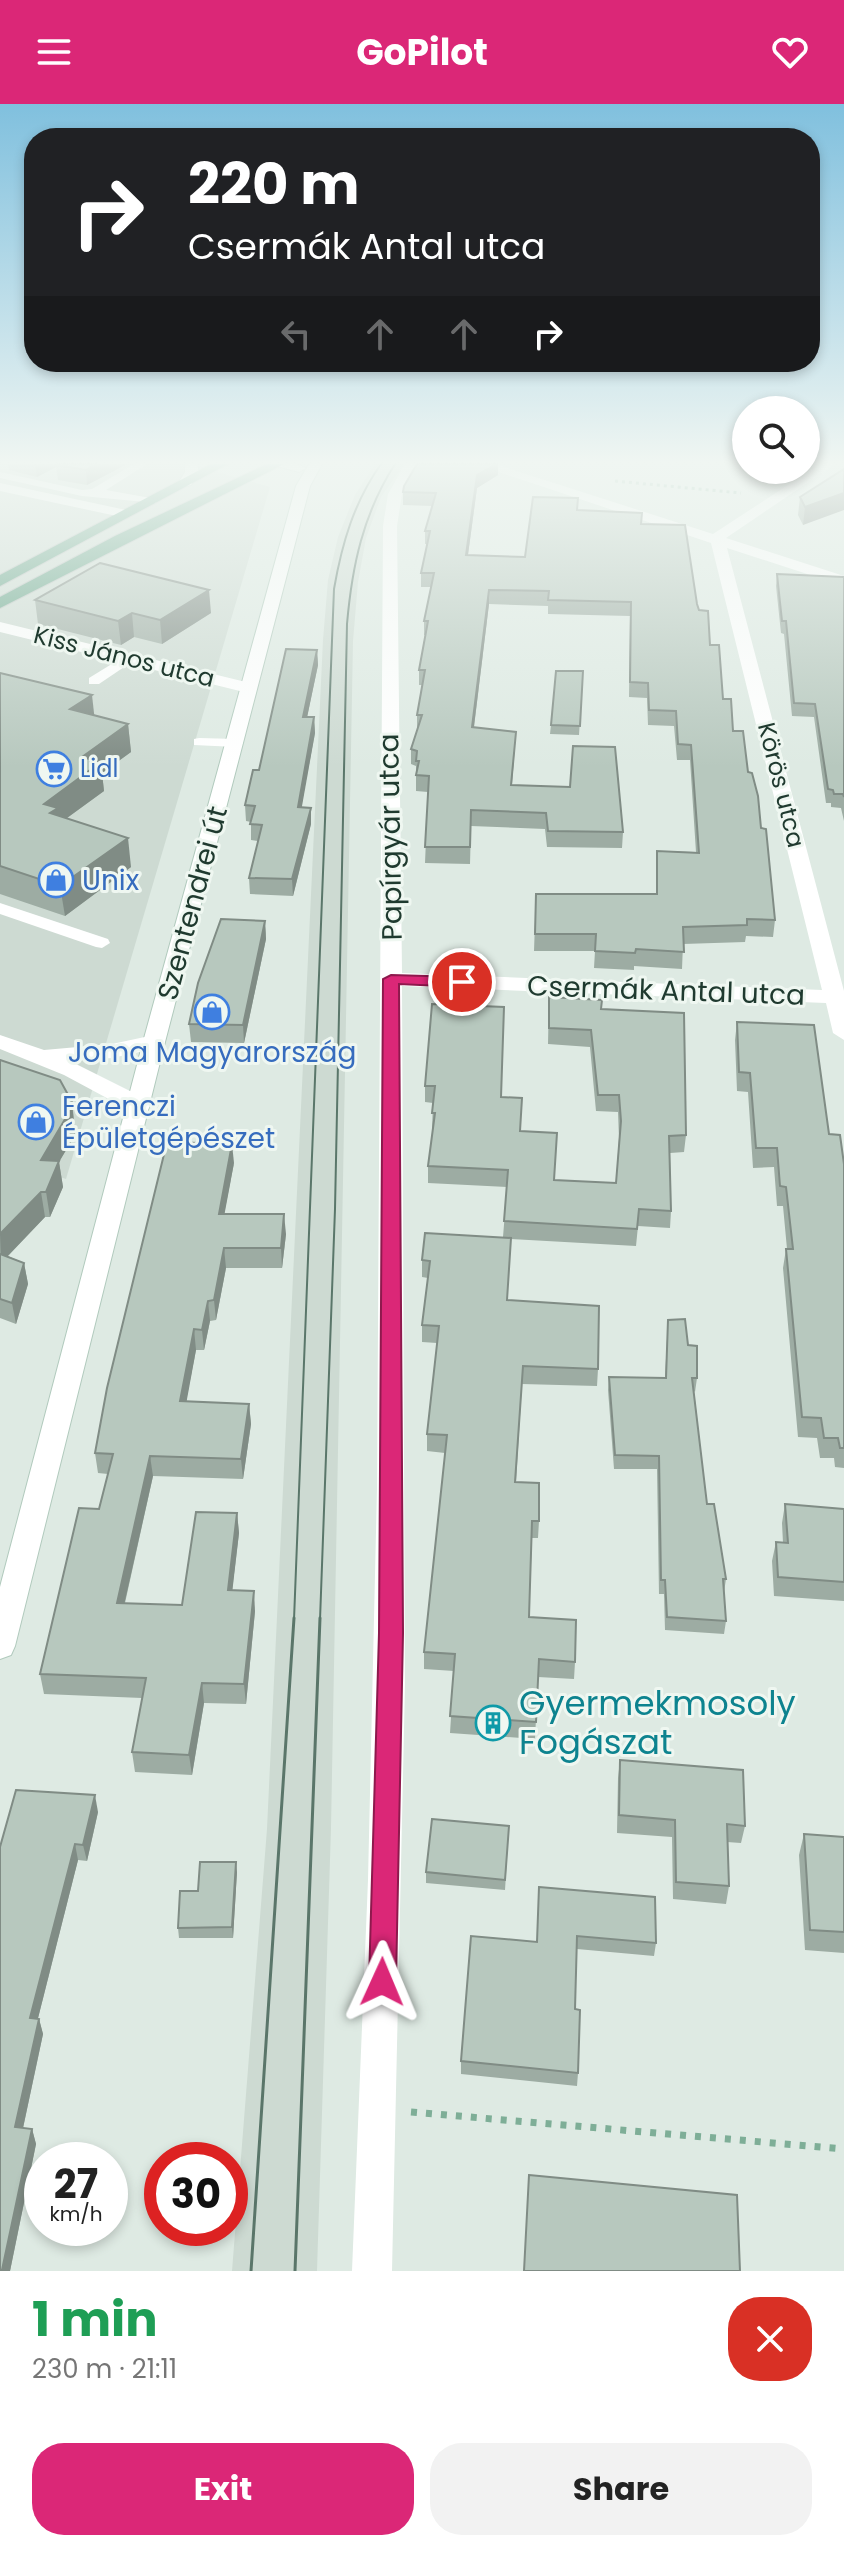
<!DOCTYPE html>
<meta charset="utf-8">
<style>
body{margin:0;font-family:Poppins,sans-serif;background:#f2f2f2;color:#222;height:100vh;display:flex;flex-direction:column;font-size:30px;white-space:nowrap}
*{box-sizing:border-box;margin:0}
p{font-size:26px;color:#767676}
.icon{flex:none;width:44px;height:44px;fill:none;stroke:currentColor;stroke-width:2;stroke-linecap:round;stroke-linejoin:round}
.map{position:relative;height:2167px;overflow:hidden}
.details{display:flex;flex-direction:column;background:#fff;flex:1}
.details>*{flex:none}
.hud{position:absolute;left:24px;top:24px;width:796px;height:244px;border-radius:32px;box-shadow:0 4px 12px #0003;background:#202124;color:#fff;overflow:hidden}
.buttons{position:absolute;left:732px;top:292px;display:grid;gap:16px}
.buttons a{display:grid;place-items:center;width:88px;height:88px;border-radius:50%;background:#fff;box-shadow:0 4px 12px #0003;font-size:40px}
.speed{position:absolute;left:24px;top:2038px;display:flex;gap:16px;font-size:40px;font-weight:700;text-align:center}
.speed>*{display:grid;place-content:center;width:104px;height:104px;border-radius:50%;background:#fff;box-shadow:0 4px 12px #0003;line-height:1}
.speed small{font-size:20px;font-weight:400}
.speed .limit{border:12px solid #d22;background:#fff;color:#111}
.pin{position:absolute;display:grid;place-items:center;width:68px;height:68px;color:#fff;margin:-34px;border:4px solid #fff;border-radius:50%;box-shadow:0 2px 8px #0007}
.me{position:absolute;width:88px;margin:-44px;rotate:1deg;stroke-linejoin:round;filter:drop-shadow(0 0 6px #0008)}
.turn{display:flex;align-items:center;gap:28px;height:168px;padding:0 32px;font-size:36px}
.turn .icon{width:104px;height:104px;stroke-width:2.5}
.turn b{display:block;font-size:56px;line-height:68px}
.lanes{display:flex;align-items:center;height:76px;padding:0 32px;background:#0003;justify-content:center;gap:40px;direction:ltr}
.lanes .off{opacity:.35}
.round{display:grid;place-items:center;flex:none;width:84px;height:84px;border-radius:32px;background:#f2f2f2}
.head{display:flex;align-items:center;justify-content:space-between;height:136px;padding:0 32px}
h1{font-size:48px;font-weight:700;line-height:60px;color:#1e9e55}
.button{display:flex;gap:16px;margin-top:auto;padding:16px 32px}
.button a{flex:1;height:92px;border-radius:32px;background:#db2777;color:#fff;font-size:32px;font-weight:700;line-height:92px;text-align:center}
.button a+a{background:#f2f2f2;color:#222}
header{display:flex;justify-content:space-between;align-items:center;height:104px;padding:0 32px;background:#db2777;color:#fff;font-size:36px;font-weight:700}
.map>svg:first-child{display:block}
.built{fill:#cddad2}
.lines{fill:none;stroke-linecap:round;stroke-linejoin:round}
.secondary-casing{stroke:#b1cabd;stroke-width:2}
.primary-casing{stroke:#bcc4c1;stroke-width:2}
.path-far1{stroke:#7eae97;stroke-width:3;stroke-dasharray:3 4;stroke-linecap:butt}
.path{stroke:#7eae97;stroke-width:7;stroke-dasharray:6 9;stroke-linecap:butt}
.lane{fill:#fff;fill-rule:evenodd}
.street{fill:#fff;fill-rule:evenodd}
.secondary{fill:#fff;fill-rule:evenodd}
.primary{fill:#62a186;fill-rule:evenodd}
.tram-far1{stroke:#5a766a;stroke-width:2}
.tram{stroke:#5a766a;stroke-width:3}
.wall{fill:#9daca3}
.shaded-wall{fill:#808c85}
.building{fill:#b7c8be;stroke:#808c85;stroke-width:2}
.route{fill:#db2777;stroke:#8e194d;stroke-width:2}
.labels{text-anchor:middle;stroke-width:6;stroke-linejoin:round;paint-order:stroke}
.far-street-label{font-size:24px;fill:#1f3a2f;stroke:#eff7f1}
.far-shop-label{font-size:24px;fill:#366cbe;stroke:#eff7f1;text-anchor:start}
.street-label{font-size:28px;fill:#1f3a2f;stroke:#eff7f1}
.shop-label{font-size:28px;fill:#366cbe;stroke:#eff7f1;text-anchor:start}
.near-culture-label{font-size:34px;fill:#0d838f;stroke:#eff7f1;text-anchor:start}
</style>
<header><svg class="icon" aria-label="menu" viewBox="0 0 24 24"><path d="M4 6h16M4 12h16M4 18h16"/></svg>GoPilot<svg class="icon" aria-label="heart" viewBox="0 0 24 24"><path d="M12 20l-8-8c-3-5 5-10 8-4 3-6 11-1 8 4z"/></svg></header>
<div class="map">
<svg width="844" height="2167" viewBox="0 0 844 2167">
<rect width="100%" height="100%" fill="#deeae3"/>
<!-- built -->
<g class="built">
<path d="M0,360H189L270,383L66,1075L0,1053Z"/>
<path d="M375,360H404L381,393L366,434L358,478L353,537L331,1724L317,2167H232L267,1725L323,536L328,476L338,433L355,391Z"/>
</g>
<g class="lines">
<!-- secondary casing -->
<g class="secondary-casing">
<g id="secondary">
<path d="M185,360H197L199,368L191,381L186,382L179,378L185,368Z"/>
<path d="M269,360H297L306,364L299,368Z"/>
<path d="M309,360H322L310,382L165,938L15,1542L11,1551L0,1555V1483L143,938L296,382Z"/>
</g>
</g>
<!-- primary casing -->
<g class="primary-casing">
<g id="primary">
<path d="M211,360H228L0,482V471Z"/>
<path d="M267,360H284L0,504V493L115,432Z"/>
</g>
</g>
<!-- path-far1 -->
<path class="path-far1" d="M615,377L741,389"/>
<!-- path -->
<path class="path" d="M411,2008L844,2045"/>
<!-- lane -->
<g class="lane">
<path d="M134,360H147L106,386L156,395V399L82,392L0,374V368L82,386L92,385Z"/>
<path d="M128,550L133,551V557L99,580H89V574Z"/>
<path d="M199,634L236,635L243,639L236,643L194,641V635Z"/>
<path d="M0,799L108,835L110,839L102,844L96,843L0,810Z"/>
</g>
<!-- street -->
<g class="street">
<path d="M405,360H418L402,390L397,422L402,869L822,886L711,439L475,360H495L713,430L820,360H835L726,434L844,472V482L727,444L844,887V936L833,929L826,899L402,882L405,1580L392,2167H352L368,1776L377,1384L383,422L388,390Z"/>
<path d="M0,379L126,406L133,410L126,414L0,387Z"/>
<path d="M0,518L254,580L256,584L248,589L0,528Z"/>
<path d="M0,931L44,946L112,940L154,931L162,933L165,938L162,943L112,954L70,957L130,987L150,1002L147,1007H131L64,971L0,945Z"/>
</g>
<!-- secondary -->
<use href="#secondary" class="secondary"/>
<!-- primary -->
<use href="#primary" class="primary"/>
<!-- tram-far1 -->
<g class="tram-far1">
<path d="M294,1516L334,485C342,439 354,398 381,360"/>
<path d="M320,1516L335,1105L347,520C352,462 363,410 395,360"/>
</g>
<!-- tram -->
<g class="tram">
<path d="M251,2167L294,1514"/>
<path d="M295,2167L320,1514"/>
</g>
</g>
<!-- wall -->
<g class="wall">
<path d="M8,360H127L87,381L58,376L56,363L37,373L9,366Z"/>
<path d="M417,360H498V371L477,384L468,451L525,453L578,406L641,420L697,500L710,541L723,595L748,668L761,724L775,816L773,833L746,832L745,838L683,840L682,865L634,862V866L594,864L595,847H534L536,790H656L657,747L696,748L690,656H677L674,622L648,621L647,594L629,593L630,512L548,510V502L489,500L474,623L516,628L512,681L623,728L622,744L547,743L545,725L471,722L470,760L425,759L428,688L416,687V662L411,660V645L417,626V611L422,581H419V566L425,531H424V517L431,483H421V469L427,440H425V427L432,402L403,401V388Z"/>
<path d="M844,365L803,421L798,411L800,393Z"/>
<path d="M777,470L844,473V717L841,704L831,703V699H826L814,613L792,612L784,530L781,529L776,482Z"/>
<path d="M35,496L211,509L162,540L134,533L121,541L38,520Z"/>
<path d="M317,546L318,561L307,613H314L315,629L301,703L311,720L293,792L250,790L249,774L258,737L251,736V718L246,717L245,701L259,666Z"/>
<path d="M583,567L579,631L550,630L551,621Z"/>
<path d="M0,569L94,611L128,620L131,648L102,669L104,687L67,714L131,763L65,812L0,790Z"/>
<path d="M265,817L266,835L244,939L191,938L189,920Z"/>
<path d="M549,893L601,905L686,1031L684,1048L670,1049L671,1107L670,1124L638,1122L636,1142L511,1135L507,1196L598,1265L597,1282L522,1280L516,1378L539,1417L538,1434H532L529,1513L575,1558L574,1575L538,1573L535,1635L450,1629L454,1567L424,1565V1548L445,1349L427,1347V1330L437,1239L422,1238V1221L428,1174L422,1173V1156L503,1133L507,1083L428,1079V1062L433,1025H432L433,999L425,998V982L504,903L501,993L520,1027L554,1076L616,1079L619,1034L618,1008L596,1007L590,943L548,940Z"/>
<path d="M737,918L829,1030L844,1060V1364L835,1363L834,1354H820L817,1334L798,1333L783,1164L786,1145H787L783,1102H777L774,1063L753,1064L748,988L737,987L735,936Z"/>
<path d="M0,956L72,998L75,1024V1031L59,1058L63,1083L50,1113H45L8,1152L24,1159L28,1180L16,1220L0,1214Z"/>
<path d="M234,1059L224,1110L286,1130L282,1164H226L216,1216L210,1217L204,1246H196L186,1297L249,1300L251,1320L243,1375L153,1372L125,1499L182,1501L237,1409L239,1429L232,1487L255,1507L246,1600L204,1599L192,1671L135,1668L132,1648L142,1594L44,1590L40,1570L99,1405L108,1370L98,1369L95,1349Z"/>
<path d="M668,1216L688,1241L697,1274L695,1288L694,1287L707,1400L726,1475L724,1488L726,1517L724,1530L665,1526L664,1490H659L657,1365H614L608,1286L609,1273L665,1274Z"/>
<path d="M785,1400L844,1405V1497L774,1492L772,1457L776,1438L783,1439L782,1419Z"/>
<path d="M620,1656L745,1722L741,1739L727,1738L729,1782L726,1800L673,1795L672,1733L617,1729L618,1674Z"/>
<path d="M98,1708L87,1757L78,1756L38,1914L39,1915L43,1930L23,2024L32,2025L36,2040L10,2167H0V1743Z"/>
<path d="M509,1722L505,1786L426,1779V1768Z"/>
<path d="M804,1730L844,1733V1849L805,1846L799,1751Z"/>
<path d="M237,1768L233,1834H179L178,1824L198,1787Z"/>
<path d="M539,1783L656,1839L654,1852L577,1845L575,1905L578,1969L577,1982L461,1970V1957L537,1838Z"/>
</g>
<!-- shaded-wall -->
<g class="shaded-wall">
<path d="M35,360H62L56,361V363L37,373Z"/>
<path d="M97,360H127L87,381L86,366Z"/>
<path d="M496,360H498V371L477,384L466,465V451L477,371Z"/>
<path d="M844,389V406L803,421L805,403Z"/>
<path d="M209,486L211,509L162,540L160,516Z"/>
<path d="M489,486V500L472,638V623Z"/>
<path d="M132,509L134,533L121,541L118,517Z"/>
<path d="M317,546L318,561L304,628L303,613Z"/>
<path d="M92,591L95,618L70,605Z"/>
<path d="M314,613L315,629L299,719L298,703Z"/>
<path d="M128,620L131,648L102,669L104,687L60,719L62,733L44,700L82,653Z"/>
<path d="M311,704V720L293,792L292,775Z"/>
<path d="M128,734L131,763L65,812L60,782Z"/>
<path d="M265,817L266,835L244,939L243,921Z"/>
<path d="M72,998L75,1031L59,1058L63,1083L50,1113L41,1056Z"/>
<path d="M232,1040L234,1059L221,1129L219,1110Z"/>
<path d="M41,1088L45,1113L1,1159L0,1130Z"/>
<path d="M284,1110L286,1130L282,1164L281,1144Z"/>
<path d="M224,1144L226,1164L216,1216L214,1196Z"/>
<path d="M24,1159L28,1180L16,1220L12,1199Z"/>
<path d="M208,1197L210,1217L204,1246L202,1226Z"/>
<path d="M194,1225L196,1246L183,1317L180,1297Z"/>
<path d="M249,1300L251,1320L243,1375L241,1355Z"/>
<path d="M150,1352L153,1372L120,1519L117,1499Z"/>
<path d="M237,1409L239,1429L230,1507L228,1486Z"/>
<path d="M254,1487L255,1507L246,1600L244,1580Z"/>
<path d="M202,1579L204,1599L192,1671L189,1651Z"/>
<path d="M95,1691L98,1708L87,1757L83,1741Z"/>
<path d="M75,1740L78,1756L34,1930L30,1914Z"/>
<path d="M236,1758L237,1768L233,1834L232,1823Z"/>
<path d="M39,1915L43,1930L20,2038L15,2023Z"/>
<path d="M32,2025L36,2040L10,2167H2Z"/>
</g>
<!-- building -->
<g class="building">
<path d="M59,360H97L86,366L56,361Z"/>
<path d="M417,360H496L477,371L466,451L525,453L533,393L578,394L577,406L642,409L641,420L685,421L697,500L699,506L708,507L710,541H719L723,595H731L733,627H743L748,668L752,669L758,692L761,724L766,725L775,816L747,815V821L683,823L684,848L636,845L635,849L595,847L596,830H535L536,790H657V747L699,749L691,641L678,640L676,607L649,606L648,579L630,578L631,498L548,496L549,487L489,486L472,623L516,628L511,681L570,683L573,642L615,643L623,728L548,727L546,709L471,706L470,743H425L429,672L416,671L419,657H416L417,647L411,645L422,611H417L425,566H419L428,517H424L434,469H421L430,427H425L436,389L403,388L404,382Z"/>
<path d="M844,365V389L805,403L800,393Z"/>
<path d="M100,459L209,486L160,516L132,509L118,517L35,496Z"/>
<path d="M777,470L844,473V693L843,690H834L833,686L828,685L815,600L794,599L786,517H782Z"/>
<path d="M286,545L317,546L303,613H314L298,703L311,704L292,775L249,774L262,721L250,720L255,702L245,701L253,666H259Z"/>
<path d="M556,567H583L580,622L551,621Z"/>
<path d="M0,569L92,591L70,605L128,620L82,653L101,658L44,700L58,704L50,709L128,734L60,782L0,762Z"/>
<path d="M221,815L265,817L243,921L189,920L198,879Z"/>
<path d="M549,893L602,896L601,905L684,909L686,1031L669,1032L671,1107L639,1105L637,1125L504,1117L508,1066L428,1062L435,1009H432L435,982H425L432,900L504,903L501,993L522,994L520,1027L557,1029L554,1076L616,1079L621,1017L619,991H598L591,926L549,924Z"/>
<path d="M737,918L814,921L829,1030L840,1031L844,1060V1344H840L838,1334H824L821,1314L802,1313L786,1145H793L786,1083L780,1082L777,1044H756L750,969L739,968Z"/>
<path d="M0,956L60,976L72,998L71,1005L41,1056L59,1057L46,1088H41L0,1130Z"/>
<path d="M167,1038L232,1040L219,1110H284L281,1144H224L214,1196L208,1197L202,1226L194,1225L180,1297L249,1300L241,1355L150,1352L117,1499L182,1501L196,1408L237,1409L228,1486L254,1487L244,1580L202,1579L189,1651L132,1648L146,1574L40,1570L79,1404L99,1405L113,1350L95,1349L107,1284Z"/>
<path d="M425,1129L511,1134L507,1196L599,1202L598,1265L523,1262L515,1378L539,1379V1417H532L529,1513L576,1516L575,1558L539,1555L536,1618L450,1612L455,1550L424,1548L447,1331L427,1330L439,1222L422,1221L430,1157L422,1156Z"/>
<path d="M0,1150L24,1159L12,1199L0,1195Z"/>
<path d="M685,1215L688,1241L697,1242V1274H692L707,1400H714L726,1475H723L726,1517L667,1513L665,1476H661L659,1352L615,1351L609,1273L666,1274L668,1216Z"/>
<path d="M785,1400L844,1405V1478L778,1473L776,1438L788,1439Z"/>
<path d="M620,1656L743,1666L745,1722L727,1720L729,1782L676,1778L675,1716L619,1711Z"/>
<path d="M16,1686L95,1691L83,1741L75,1740L30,1914L39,1915L15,2023L32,2025L2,2166H0V1743Z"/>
<path d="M432,1715L509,1722L505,1776L426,1768Z"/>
<path d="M804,1730L844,1733V1828L810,1826Z"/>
<path d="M200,1758H236L232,1823L178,1824L180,1787H198Z"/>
<path d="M539,1783L655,1793L656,1839L577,1832L575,1905L580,1906L578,1969L461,1957L471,1832L537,1838Z"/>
<path d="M529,2071L737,2091L740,2167H524Z"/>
</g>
<!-- sky -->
<linearGradient id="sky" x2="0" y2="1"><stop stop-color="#80c0de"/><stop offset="0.54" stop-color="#f0f6f2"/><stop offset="1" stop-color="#f0f6f2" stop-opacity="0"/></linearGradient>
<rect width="844" height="663" fill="url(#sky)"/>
<!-- route -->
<path class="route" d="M391,871L462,873L470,878L462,883L399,880L403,1529L396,1878L392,1887L382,1891L373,1887L369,1878L379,1529L383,875Z"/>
<!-- icons -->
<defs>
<g id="supermarket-ring" transform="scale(1.8)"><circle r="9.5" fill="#eff7f1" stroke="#3f7fe0" stroke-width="1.5"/><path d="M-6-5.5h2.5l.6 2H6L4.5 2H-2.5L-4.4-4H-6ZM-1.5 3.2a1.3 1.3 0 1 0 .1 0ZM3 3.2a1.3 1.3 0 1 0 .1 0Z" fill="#3f7fe0"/></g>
<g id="shop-ring" transform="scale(1.8)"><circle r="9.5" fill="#eff7f1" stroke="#3f7fe0" stroke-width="1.5"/><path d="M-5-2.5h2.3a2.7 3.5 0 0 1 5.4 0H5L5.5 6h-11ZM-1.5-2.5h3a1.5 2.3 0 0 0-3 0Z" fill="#3f7fe0"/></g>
<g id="building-ring" transform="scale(1.8)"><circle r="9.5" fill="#eff7f1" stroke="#0f9aa8" stroke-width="1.5"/><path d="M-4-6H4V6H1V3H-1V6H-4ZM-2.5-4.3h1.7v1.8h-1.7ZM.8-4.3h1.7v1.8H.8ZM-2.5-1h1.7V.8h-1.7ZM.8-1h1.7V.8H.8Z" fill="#0f9aa8"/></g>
</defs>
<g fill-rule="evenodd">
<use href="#supermarket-ring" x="54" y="665"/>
<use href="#shop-ring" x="56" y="776"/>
<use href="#shop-ring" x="212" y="908"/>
<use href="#shop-ring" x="36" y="1018"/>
<use href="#building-ring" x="493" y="1619"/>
</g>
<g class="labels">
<!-- far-street labels -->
<g class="far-street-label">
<text transform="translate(124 553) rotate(14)" y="8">Kiss János utca</text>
<text transform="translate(781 681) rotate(76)" y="8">Körös utca</text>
</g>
<!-- far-shop labels -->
<g class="far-shop-label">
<text x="80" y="673">Lidl</text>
</g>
<!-- street labels -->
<g class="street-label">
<text transform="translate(390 733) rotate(-91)" y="10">Papírgyár utca</text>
<text transform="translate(192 799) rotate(-75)" y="10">Szentendrei út</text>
<text transform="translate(666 886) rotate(2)" y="10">Csermák Antal utca</text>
</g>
<!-- shop labels -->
<g class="shop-label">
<text x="82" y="786">Unix</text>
<text x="212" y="958" text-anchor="middle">Joma Magyarország</text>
<text x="62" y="1012">Ferenczi<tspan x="62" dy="32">Épületgépészet</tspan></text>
</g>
<!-- near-culture labels -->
<g class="near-culture-label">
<text x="519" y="1611">Gyermekmosoly<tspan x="519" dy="39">Fogászat</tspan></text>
</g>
</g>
</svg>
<div class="buttons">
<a><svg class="icon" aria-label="search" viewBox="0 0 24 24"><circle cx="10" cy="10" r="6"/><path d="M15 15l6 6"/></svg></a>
</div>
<div class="speed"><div>27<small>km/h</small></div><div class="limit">30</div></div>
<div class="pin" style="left:462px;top:878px;background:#d93025"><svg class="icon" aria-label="arrive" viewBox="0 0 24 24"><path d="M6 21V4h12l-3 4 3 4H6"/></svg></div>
<svg class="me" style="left:382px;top:1878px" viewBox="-20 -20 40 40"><path d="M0-17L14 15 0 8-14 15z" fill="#db2777" stroke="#fff" stroke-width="4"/></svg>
<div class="hud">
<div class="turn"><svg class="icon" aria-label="right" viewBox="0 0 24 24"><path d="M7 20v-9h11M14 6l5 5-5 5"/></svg><div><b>220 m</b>Csermák Antal utca</div></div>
<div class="lanes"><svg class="icon off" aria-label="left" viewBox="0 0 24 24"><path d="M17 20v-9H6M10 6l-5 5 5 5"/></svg><svg class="icon off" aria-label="ahead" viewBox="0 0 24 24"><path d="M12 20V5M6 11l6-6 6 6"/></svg><svg class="icon off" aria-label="ahead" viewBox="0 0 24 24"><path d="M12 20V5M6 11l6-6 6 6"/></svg><svg class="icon" aria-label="right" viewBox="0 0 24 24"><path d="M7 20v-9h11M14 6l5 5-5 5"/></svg></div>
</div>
</div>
<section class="details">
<div class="head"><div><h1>1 min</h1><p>230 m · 21:11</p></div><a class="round" style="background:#d93025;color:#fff"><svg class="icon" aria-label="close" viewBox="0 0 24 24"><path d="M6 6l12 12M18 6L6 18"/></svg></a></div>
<div class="button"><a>Exit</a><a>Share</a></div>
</section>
